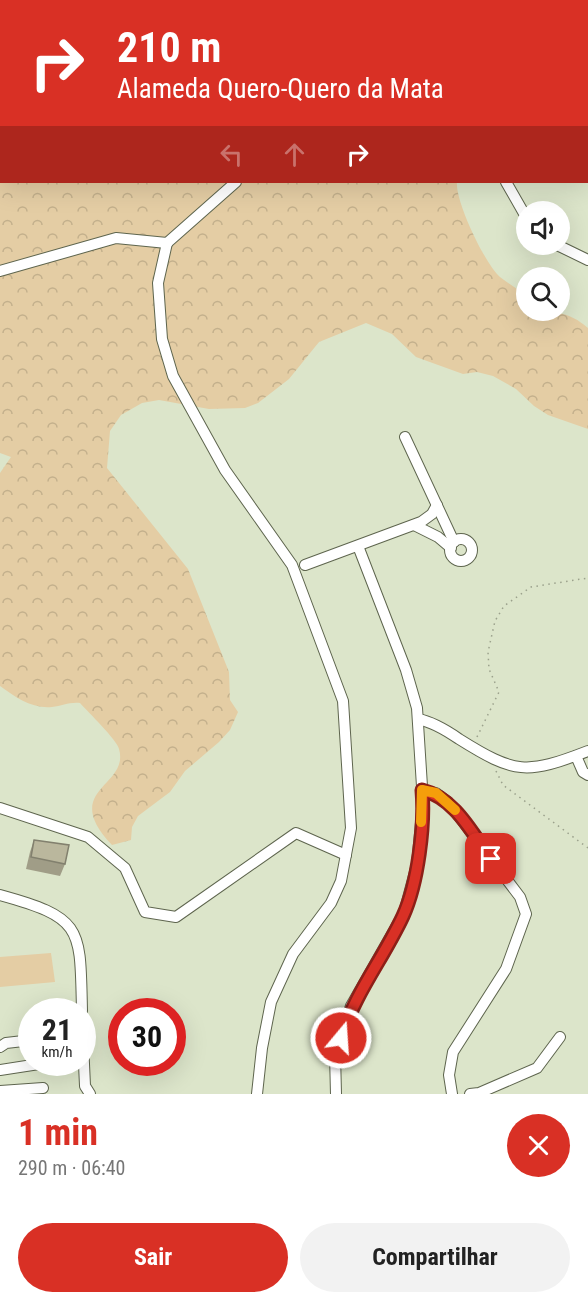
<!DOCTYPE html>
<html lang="pt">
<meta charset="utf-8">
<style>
body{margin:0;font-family:"Roboto Condensed",sans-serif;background:#f2f2f2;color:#222;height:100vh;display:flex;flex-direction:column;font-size:22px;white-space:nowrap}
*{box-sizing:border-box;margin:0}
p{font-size:20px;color:#767676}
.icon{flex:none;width:33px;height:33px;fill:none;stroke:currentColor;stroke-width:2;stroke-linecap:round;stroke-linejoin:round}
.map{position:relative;height:1094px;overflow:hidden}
.sheet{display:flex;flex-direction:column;background:#fff;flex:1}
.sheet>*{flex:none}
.banner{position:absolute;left:0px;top:0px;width:588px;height:183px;box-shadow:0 6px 24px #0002;background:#d93025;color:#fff;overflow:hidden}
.controls{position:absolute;left:516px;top:201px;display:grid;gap:12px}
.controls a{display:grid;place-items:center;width:54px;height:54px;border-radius:50%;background:#fff;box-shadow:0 6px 24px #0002;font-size:30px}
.speed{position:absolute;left:18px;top:998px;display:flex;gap:12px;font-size:30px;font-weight:700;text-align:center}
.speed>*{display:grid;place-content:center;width:78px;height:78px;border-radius:50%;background:#fff;box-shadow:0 6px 24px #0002;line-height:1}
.speed small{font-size:15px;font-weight:400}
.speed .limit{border:9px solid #d22;background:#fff;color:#111}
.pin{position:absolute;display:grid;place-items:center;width:51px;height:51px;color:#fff;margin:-26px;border-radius:12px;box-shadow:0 3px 9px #0006}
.me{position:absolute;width:66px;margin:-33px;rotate:18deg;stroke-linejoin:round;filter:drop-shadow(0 0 4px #0008)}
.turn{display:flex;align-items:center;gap:21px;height:126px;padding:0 18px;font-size:27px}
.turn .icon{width:78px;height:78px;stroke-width:2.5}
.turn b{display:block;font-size:42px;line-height:51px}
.lanes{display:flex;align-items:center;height:57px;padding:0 18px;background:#0003;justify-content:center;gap:30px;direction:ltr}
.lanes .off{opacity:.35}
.round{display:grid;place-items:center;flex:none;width:63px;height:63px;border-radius:32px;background:#f2f2f2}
.overview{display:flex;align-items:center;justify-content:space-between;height:102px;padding:0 18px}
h1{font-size:36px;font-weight:700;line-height:45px;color:#d93025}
.action{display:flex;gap:12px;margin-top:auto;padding:12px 18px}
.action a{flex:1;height:69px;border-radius:36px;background:#d93025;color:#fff;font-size:24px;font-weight:700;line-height:69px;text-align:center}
.action a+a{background:#f2f2f2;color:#222}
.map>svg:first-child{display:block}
.forest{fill:url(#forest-crowns)}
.pitch{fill:#e4cda4}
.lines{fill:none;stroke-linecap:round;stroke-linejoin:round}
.minor-casing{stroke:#5e654e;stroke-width:12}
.path{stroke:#9ba18c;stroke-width:1.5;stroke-dasharray:1.5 4.5;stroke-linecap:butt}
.minor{stroke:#fff;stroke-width:10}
.wall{fill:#a09d87}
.building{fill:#bab79d;stroke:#82806e;stroke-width:1.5}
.route-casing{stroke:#8d1f18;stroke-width:15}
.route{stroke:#d93025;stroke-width:10}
.slow{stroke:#f59e0b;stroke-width:10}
</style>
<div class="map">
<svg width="588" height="1094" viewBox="0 0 588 1094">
<defs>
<pattern id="forest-crowns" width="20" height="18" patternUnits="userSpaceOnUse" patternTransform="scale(1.5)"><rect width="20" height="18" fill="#e4cda4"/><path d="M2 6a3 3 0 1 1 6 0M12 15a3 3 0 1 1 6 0" fill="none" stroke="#c3b08c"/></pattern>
</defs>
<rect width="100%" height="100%" fill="#dce5ca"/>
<!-- forest -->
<g class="forest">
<path d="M0,0H421L2,2V182H457C455,201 485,264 500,277C509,284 518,289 526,296V310C551,311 569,311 588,328V429L548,415L534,406L516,389L493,376L477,372L463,374L416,357L392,334L366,323L319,342L289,379L258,403L245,408L209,409L159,400L142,403L121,415L110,431L107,468L188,569L229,672L230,700L238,712L230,730L219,742L185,771L170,792L138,816L132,827L131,840L112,845C59,789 130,787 119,749C117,740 88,712 80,703C69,702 62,706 52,707C32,709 15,697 0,686V473L11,457L0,453Z"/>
<path d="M587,44L588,45V156L586,154Z"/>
</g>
<!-- pitch -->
<path class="pitch" d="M51,953L55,982L0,987V957Z"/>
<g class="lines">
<!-- minor casing -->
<g class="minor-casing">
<g id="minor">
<path d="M400,0L401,2"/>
<path d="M353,2L354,0"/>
<path d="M506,182L526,217"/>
<path d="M167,243L158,283L162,339L173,376L225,470L292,565L343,701L351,828L341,881L331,903L293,954L271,1002L262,1048L257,1094"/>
<path d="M167,243L236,182"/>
<path d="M555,244L588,260"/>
<path d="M0,271L116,238L167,243"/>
<path d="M405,437L454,542"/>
<path d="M414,525L438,537L451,548"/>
<circle cx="461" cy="550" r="11"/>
<path d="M305,565L421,522L432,514L437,505"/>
<path d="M418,719C433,722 446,730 459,739C515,774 526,775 588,751"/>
<path d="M576,756L583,772L588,775"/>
<path d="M422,790L436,793L448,802L520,897L526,914L506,969L453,1052L449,1075L452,1094"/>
<path d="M0,808L88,837L125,868L145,912L176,917L296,833L346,855"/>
<path d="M0,895C84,918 80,928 82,1011"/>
<path d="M82,1020L85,1086L90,1094"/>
<path d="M0,1047L6,1043L32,1040"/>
<path d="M0,1070L39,1064"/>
<path d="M0,1091L43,1088"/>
<path d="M336,1094L335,1054L351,1006L404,913L417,864L423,802L417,708L406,670L358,546"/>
<path d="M470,1094L479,1093L537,1068L560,1037"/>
</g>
</g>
<!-- path -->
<g class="path">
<path d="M477,737L499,692L489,669L488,652L495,621L504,606L531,587L588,578"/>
<path d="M496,771L503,785L588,848"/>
</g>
<!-- minor -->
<use href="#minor" class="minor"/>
</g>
<!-- wall -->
<path class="wall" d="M34,840L65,864L60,876L26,869L30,852Z"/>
<!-- building -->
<path class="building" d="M34,840L69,845L65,864L31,857Z"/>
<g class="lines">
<!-- route casing -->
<g class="route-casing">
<path id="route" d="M341,1038C355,993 383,959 403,916C418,883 425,825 422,790C455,798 472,833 491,859"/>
</g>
<!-- route -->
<use href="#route" class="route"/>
<!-- slow -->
<path class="slow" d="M421,822L422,790L436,793L455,810"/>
</g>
</svg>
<div class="controls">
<a><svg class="icon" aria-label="sound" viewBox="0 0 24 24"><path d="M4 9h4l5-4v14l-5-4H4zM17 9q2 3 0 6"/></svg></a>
<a><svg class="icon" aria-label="search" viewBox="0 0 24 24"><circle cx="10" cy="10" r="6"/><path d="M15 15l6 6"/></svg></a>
</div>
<div class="speed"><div>21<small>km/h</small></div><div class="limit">30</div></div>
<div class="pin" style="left:491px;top:859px;background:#d93025"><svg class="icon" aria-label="arrive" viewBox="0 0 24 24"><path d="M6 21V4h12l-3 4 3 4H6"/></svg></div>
<svg class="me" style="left:341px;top:1038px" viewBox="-20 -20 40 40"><circle r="17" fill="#d93025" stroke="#fff" stroke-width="3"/><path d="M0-11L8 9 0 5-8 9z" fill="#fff"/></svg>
<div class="banner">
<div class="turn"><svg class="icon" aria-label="right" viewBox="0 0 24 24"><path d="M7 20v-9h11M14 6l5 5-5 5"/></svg><div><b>210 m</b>Alameda Quero-Quero da Mata</div></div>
<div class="lanes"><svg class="icon off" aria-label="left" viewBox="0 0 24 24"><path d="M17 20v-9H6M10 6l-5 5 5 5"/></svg><svg class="icon off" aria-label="ahead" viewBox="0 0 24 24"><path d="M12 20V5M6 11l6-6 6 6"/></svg><svg class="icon" aria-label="right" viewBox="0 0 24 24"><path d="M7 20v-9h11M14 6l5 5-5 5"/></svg></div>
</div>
</div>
<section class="sheet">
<div class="overview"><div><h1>1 min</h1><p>290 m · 06:40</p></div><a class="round" style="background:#d93025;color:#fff"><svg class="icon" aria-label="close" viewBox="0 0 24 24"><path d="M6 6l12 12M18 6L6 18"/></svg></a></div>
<div class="action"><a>Sair</a><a>Compartilhar</a></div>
</section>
